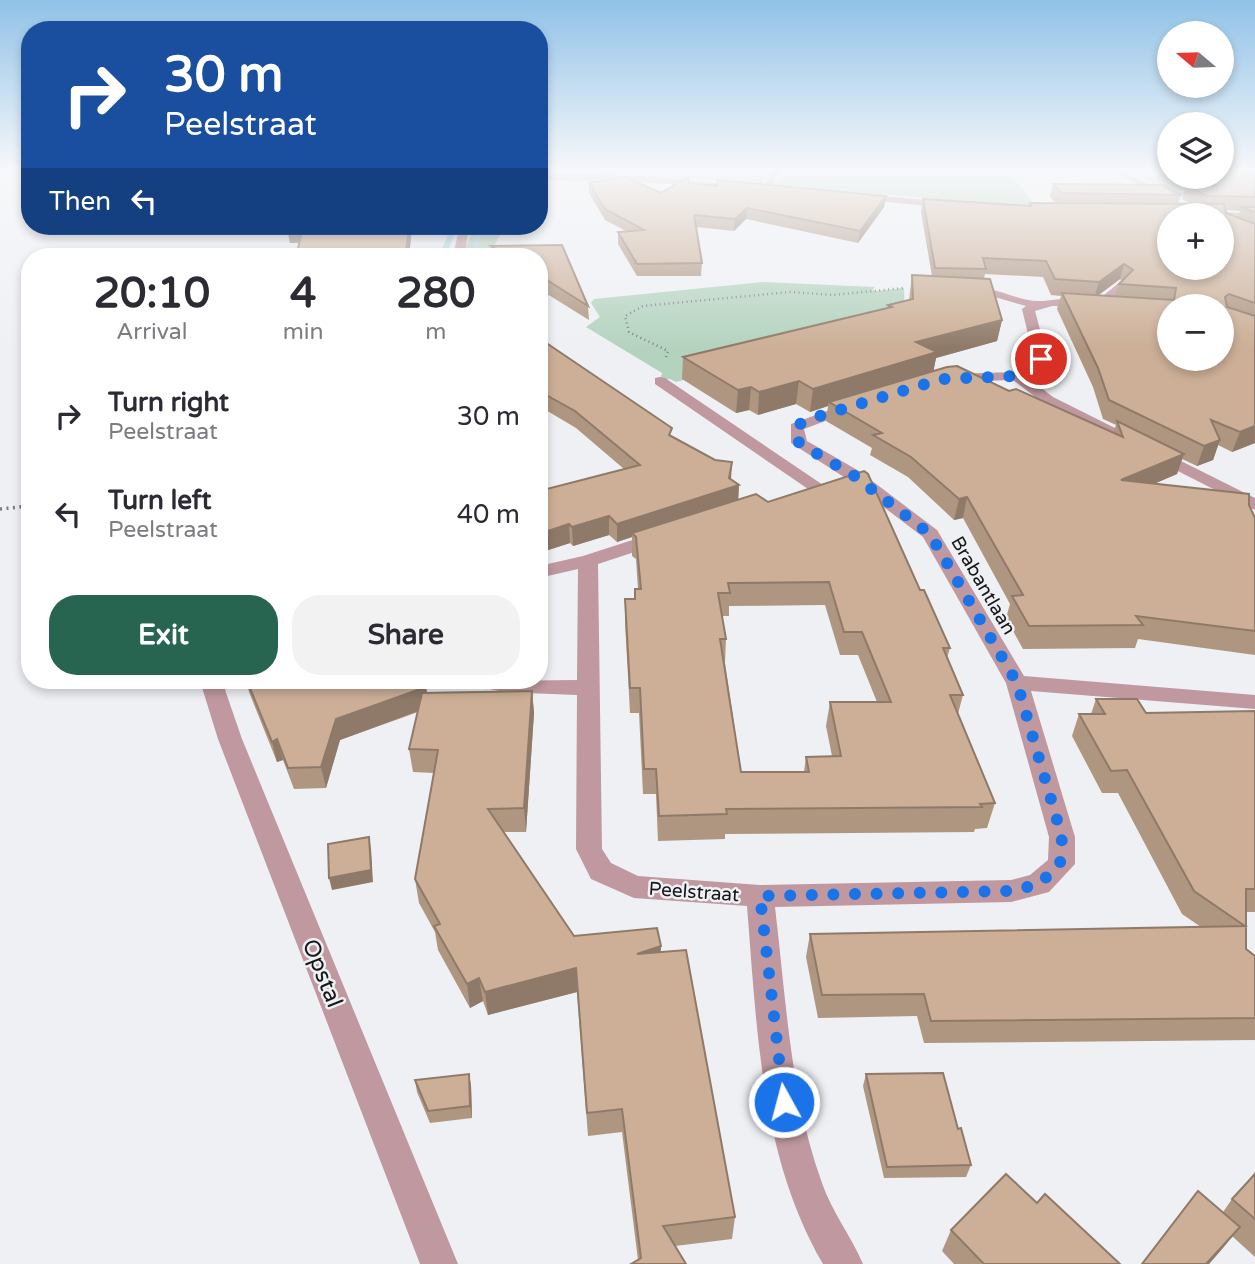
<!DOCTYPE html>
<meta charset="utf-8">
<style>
body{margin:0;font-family:"Varela Round",sans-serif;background:#f2f2f3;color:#2b2b33;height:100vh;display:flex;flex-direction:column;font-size:26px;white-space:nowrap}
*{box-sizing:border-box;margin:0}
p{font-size:23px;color:#7c7c81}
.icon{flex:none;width:38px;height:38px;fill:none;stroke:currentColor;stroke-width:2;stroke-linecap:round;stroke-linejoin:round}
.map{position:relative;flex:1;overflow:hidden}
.details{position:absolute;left:21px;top:248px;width:527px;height:441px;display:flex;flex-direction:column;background:#fff;border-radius:28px;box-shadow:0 4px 10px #0003}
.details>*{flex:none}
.top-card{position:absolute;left:21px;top:21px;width:527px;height:214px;border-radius:28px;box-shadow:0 4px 10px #0003;background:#1a4fa0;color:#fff;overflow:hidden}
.needle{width:46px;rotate:289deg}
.tools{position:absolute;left:1157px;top:21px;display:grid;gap:14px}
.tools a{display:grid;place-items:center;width:77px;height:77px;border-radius:50%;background:#fff;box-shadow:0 4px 10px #0003;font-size:35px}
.pin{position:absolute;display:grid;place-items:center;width:60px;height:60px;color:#fff;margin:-30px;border:4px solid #fff;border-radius:50%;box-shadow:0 2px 7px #0007}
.me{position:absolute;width:77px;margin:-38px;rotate:353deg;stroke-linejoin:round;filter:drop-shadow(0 0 5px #0008)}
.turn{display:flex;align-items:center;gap:24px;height:147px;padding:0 28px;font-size:32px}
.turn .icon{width:91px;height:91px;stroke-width:2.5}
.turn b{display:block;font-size:49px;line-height:60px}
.then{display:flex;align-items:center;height:66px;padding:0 28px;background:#0003;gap:14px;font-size:26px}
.eta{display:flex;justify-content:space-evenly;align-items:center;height:119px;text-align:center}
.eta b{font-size:42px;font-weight:700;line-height:49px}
.action{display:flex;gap:14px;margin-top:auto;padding:14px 28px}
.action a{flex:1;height:80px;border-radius:28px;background:#276551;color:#fff;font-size:28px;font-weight:700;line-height:80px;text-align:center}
.action a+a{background:#f2f2f3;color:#2b2b33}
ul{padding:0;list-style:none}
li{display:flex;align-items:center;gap:21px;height:98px;padding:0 28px}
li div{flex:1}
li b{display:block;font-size:26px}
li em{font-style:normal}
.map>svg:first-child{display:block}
.green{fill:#b4d3bf}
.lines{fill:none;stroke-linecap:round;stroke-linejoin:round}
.stream{fill:#add6e6;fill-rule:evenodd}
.path-far1{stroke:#7b7c7f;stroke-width:2.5;stroke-dasharray:1 3.5;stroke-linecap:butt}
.path{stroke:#7b7c7f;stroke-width:3.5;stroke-dasharray:2 4.5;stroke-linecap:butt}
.minor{fill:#c0989f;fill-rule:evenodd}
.wall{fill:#af9681;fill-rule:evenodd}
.shaded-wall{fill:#8f7a69}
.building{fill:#ccaf96;stroke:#8f7a69;stroke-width:2;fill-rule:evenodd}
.route{stroke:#1a73e8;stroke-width:12;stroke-dasharray:0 21.6}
.labels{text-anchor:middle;stroke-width:5;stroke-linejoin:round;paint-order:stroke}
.street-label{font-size:19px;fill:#161618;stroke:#eef0f4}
.near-street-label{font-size:23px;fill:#161618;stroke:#eef0f4}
</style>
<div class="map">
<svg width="1255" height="1264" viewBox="0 0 1255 1264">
<rect width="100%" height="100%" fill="#eef0f4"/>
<!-- green -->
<g class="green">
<path d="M539,171H772L762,184L647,175L539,176Z"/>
<path d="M786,171H1008L1037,208L775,185Z"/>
<path d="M1129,171C1170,171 1193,190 1227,211L1207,209Z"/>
<path d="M476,226H504L489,257H460Z"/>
<path d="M763,282L875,287L872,290L876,291L904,288L905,320L676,382L670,379L660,381L662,373L586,327L600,317L591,303L594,299Z"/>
</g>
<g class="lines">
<!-- stream -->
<path class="stream" d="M451,226L481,228L478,256L473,255L476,231H456L445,257H439Z"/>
<!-- path-far1 -->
<path class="path-far1" d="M666,357L668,351L629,332L625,316L643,306L790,292L833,295L904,288"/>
<!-- path -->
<path class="path" d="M0,509L30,506"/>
<!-- minor -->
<g class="minor">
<path d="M773,171H781L768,190H762Z"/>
<path d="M1113,171H1123L1175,198L1167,200Z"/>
<path d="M539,174L642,176L752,187L747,190L642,182L539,180Z"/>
<path d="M859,194L949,202L954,205L949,208L856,199Z"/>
<path d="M1205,212L1255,213V219L1200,215Z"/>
<path d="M463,226H473L468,233L464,257H453L458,233Z"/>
<path d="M1120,282L1126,286L1103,307L1052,306L1035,311L1048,359L1041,372L1027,377L1053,397L1255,498V510L1043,403L1013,380L950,382L943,378L950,374L1014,372L1030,366L1034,359L1022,309L1026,306L991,296L964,294V288C994,283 1015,302 1040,301C1056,301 1079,293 1094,303Z"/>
<path d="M660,377L665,378L826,487L823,491H811L655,384V378Z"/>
<path d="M852,402L859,406L857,409L804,429L807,441L859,471L937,530L1024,676L1255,695V709L1031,691L1075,837V864L1049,892L1011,902L775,907C786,998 790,1095 822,1183C832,1212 851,1236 863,1264H823C760,1155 757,1028 747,906L634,898L591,879L576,849L577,695L504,692L475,686L472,681L577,680L578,569L539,578V566L583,556L651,534H665L667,538L665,542L598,564L602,849L611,863L638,876L760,885L1011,880L1030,875L1048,860L1049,837L1006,683L923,537L847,479L791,443V424Z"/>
<path d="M200,681H222L242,739L458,1264H420L218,739Z"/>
</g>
</g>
<!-- wall -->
<g class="wall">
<path d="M1255,171V443L1232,452L1218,445L1213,460L1197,466L1182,459L1177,474L1153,484L1249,505L1255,518V655L1138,639L1135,648L1023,649L1006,618L1010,604L963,518L954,520L908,477L870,455L872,448L826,421L828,406L810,412L796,404L758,415L749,410L736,413L682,379L683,357L887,308L888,305L909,300L912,275L932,276L921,212L923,199L1029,206L1030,203H1056L1050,197L1053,184L1181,195L1178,204H1192L1182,199L1186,185H1189L1174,177H1222ZM1225,210L1240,211L1238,218L1226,213ZM985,274L1043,277L1051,295L1061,296L1057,309L1093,387L1103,419L1116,425L1113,433L1009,391L933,371L936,358L997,341L1002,320L984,278ZM1120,279L1122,281L1119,284L1115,296L1099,295Z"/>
<path d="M589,183L661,193L689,183L717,186L886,196L884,207L858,243L746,219L734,231L696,227L702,263L701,276H637L618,244V232L626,231L605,220L589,193Z"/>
<path d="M254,226H412L409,257H296L299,243H290L287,227L254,230Z"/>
<path d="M562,245L588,306L589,320L539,289V257H492L491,246Z"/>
<path d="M539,338L672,437L739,485L738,500L768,502L920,590L950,648L947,658L963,695L958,714L995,803L987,828L975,829L974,832L725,834V839L658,841L656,794H643L639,713H630L625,622V599H635V589H638L636,559L632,556V537L617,542L609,535L573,546L570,543L539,553L624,469L576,428L539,406ZM825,605L840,655H858L877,702H830L826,726L832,756L806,757L804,772H741L725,663L726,639L722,616H729V606Z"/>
<path d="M246,681H422L426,687L427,692L532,691L534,713L526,832H504L574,936L661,946L660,952L735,1217L732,1239L675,1246L638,1260L622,1132L588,1136L577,992L488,1015L483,1001L470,1008L438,950L435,932L419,903L415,879L434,773L413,772L409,749L418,712L340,740L326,788L294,789L283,760L277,762L249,692Z"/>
<path d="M1096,699L1146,713L1255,711V912H1246V949L1255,956V1040L924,1043L917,1016L818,1018L806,957L810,934L1201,927L1182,914L1118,793H1102L1072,736L1079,714H1091Z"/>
<path d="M469,1074L471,1086L472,1118L430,1123L417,1092L415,1080Z"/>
<path d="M866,1074L958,1129L971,1165L966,1177L884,1178L863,1086Z"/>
<path d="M1255,1172V1257L1232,1236L1209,1264H1142L1223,1212L1232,1199L1248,1181Z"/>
<path d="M1037,1203L1120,1264H954L942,1251L951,1230Z"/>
</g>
<!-- shaded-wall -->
<g class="shaded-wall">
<path d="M886,196L884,207L858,243L860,231Z"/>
<path d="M747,208L746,219L734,231L735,219Z"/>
<path d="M254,226H291V227L254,230Z"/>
<path d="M409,226H412L409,257H407Z"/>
<path d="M303,227L306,242L290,243L287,228Z"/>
<path d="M1124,264L1120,279L1094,298L1099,282Z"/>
<path d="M1002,320L997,341L936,358L933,374L829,402L828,406L810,412L813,389L916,342Z"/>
<path d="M799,381L796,404L758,415L759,392Z"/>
<path d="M751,387L749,410L736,413L738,390Z"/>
<path d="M1255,426V443L1232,452L1240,432Z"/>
<path d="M1220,440L1213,460L1197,466L1204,446Z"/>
<path d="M1184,454L1177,474L1115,501L1121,480Z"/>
<path d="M732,462L731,480L739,485L738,503L632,533V537L617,542V524L729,478Z"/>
<path d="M967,497L963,518L954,520L959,499Z"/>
<path d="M609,516V535L573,546L572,527Z"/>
<path d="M569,524L570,543L539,553V534Z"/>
<path d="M426,687L429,707L340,740L326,788L321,767L336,719Z"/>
<path d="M532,691L534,713L526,832L524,808Z"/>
<path d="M277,739L283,760L277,762L272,742Z"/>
<path d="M369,837L371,849L373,882L332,890L329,878Z"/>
<path d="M661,946L660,970L637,954Z"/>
<path d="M576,968L577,992L488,1015L485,992Z"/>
<path d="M479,978L483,1001L470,1008L467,984Z"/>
<path d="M469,1074L471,1086L472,1118L470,1106Z"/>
<path d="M1240,1227L1223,1248L1209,1264H1206Z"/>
</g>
<!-- building -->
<g class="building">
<path d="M1222,171H1255V197L1207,196L1186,185L1218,186L1201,177H1222Z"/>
<path d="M625,177L661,193L688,177L689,183L717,186L718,180L886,196L860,231L747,208L735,219L694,215L702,263L637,264L618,232L644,230L605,209L589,183Z"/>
<path d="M1053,184L1162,185L1181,195L1062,193Z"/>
<path d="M923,199L1031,206L1030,203L1224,204L1226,213L1255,224V303L1229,294L1225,297L1227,307L1255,316V426L1240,432L1211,420L1220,440L1204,446L1109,400L1098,368L1062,293L1174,300L1176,288L1119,284L1133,270L1124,264L1099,282L1055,279L1046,261L983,258L986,269L935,268ZM1169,215H1222V268H1169ZM1169,306H1222V359H1169Z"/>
<path d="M1241,207H1255V212Z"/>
<path d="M287,226H409L406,253L355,255V257H296L303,227L287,228Z"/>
<path d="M562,245L588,306L539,275V257H506V256L491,246Z"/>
<path d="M912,275L990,279L1002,320L916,342L937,352L813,389L799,381L759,392L751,387L738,390L683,357L892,307L888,305L913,299Z"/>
<path d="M539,338L672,428L669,435L715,460L732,462L729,478L739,485L617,524L609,516L572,527L569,524L539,534V491L640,465L575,411L539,391Z"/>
<path d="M957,366L1009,391L1016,389L1123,437L1117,421L1184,454L1121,480L1249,494V505L1255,518V631L1136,616L1143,625L1029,626L1012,596L1023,595L967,497L959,499L911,457L873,435L882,433L829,402L947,367Z"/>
<path d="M864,471L868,474L920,590H924L950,648H943L963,695H950L995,803L980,804L982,807L726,809L727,814L659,816L656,769H644L640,688H630L625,599H635V589H641L636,537L632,533L756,494L768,502ZM829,582L844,632H862L891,702H830L841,756L806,757L809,772H741L720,639H726L718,593H730L728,583Z"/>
<path d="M247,681H422L426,687L336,719L321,767L288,768L277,739L272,742Z"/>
<path d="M532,691L524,808L488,809L574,936L657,928L661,946L637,954L686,950L735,1217L663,1226L686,1264H631L641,1258L622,1109L587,1113L576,968L485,992L479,978L467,984L434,926L440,924L415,879L438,750L409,749L422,693Z"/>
<path d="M1096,699H1137L1146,713L1255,711V889H1246V949L1255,956V1018L931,1021L924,994L822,995L810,934L1245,926L1194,891L1127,770L1111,771L1079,714H1105Z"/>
<path d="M369,837L371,870L329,878L328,844Z"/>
<path d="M943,1073L958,1129L961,1128L971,1165L887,1167L866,1074Z"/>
<path d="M469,1074L470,1106L428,1111L415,1080Z"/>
<path d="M1006,1174L1037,1203L1045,1194L1120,1264H984L951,1230Z"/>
<path d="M1255,1174V1219L1232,1199Z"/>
<path d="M1198,1191L1240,1227L1206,1264H1142Z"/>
</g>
<!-- sky -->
<linearGradient id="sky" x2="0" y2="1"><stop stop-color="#90c2e7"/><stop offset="0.49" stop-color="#f7f8fa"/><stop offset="1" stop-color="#f7f8fa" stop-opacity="0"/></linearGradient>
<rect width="1255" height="348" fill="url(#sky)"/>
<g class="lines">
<!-- route -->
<path class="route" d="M784,1102L760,896L1011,891L1039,884L1060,864L1062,837L1017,683L930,534L853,475L799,443L796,426L810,419L942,379L1016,376L1036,369L1041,359"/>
</g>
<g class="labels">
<!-- street labels -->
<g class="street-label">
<text transform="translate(984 585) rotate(60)" y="7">Brabantlaan</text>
<text transform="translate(694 891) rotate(4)" y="7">Peelstraat</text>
</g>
<!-- near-street labels -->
<g class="near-street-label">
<text transform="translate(323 973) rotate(68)" y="8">Opstal</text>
</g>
</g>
</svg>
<div class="tools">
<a><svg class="needle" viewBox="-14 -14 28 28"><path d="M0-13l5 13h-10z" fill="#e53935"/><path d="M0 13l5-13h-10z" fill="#7c7c81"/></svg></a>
<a><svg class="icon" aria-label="layers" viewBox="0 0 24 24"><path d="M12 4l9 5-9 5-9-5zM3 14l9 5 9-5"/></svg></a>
<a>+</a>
<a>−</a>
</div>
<div class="pin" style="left:1041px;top:359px;background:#d93025"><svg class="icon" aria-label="arrive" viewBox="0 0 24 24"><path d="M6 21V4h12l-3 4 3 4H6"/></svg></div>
<svg class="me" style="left:784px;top:1102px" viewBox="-20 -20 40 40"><circle r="17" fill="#1a73e8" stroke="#fff" stroke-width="3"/><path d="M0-11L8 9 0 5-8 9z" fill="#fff"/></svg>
<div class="top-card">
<div class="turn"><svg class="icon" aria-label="right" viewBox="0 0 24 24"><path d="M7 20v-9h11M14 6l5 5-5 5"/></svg><div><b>30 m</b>Peelstraat</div></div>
<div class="then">Then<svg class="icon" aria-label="left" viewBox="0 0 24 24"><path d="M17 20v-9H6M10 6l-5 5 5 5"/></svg></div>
</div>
<section class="details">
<div class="eta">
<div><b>20:10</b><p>Arrival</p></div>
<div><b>4</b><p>min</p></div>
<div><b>280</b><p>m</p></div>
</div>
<ul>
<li><svg class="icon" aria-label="right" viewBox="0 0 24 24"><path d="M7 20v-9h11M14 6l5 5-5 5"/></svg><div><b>Turn right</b><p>Peelstraat</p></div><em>30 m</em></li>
<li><svg class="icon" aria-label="left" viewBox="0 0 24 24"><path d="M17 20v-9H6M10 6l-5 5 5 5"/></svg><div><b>Turn left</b><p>Peelstraat</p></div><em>40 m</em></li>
</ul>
<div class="action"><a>Exit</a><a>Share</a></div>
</section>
</div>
